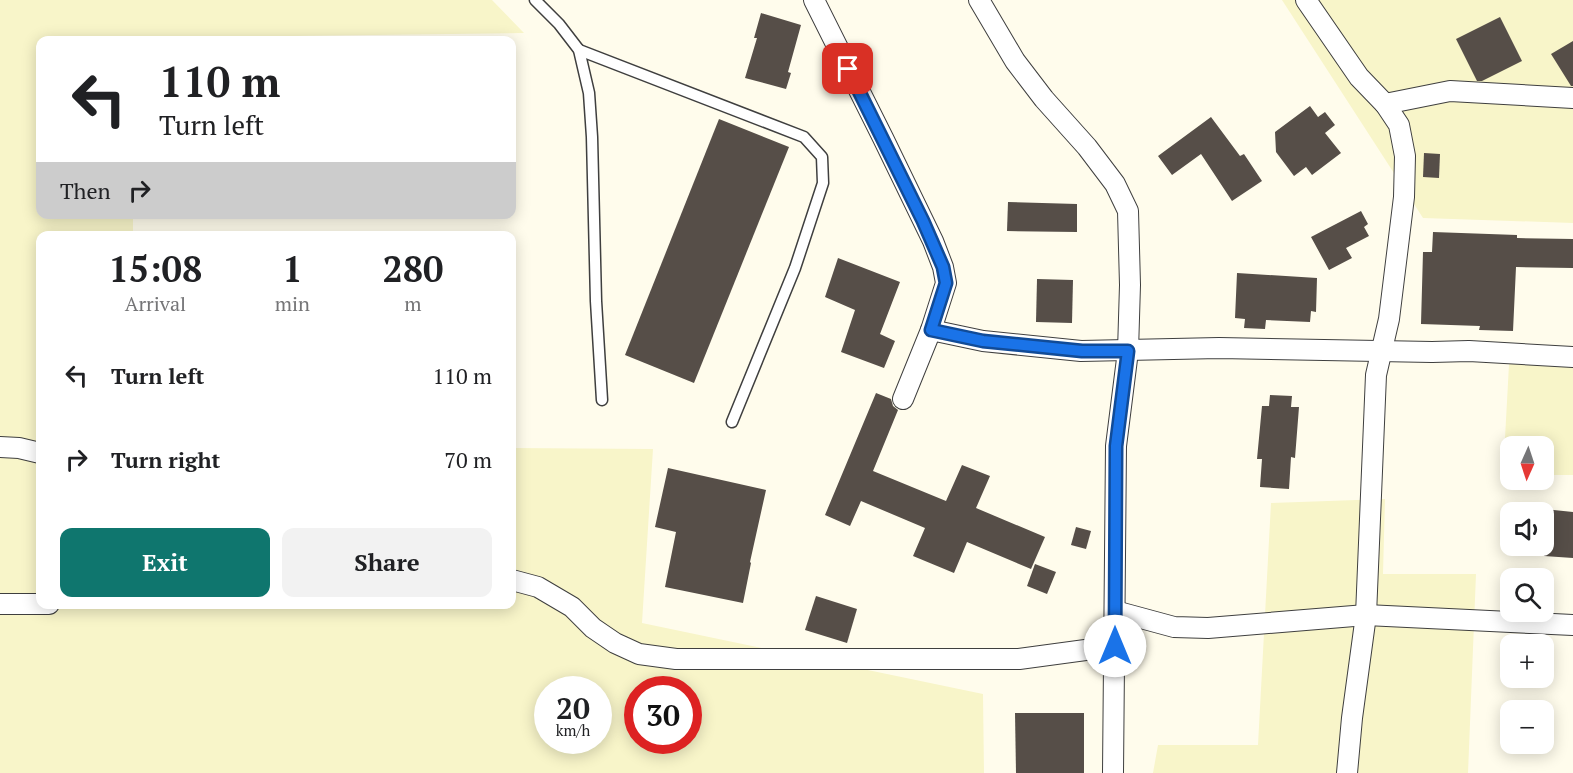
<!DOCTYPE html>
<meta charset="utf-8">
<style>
body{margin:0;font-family:"PT Serif",serif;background:#f2f2f2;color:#202124;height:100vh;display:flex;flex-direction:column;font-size:22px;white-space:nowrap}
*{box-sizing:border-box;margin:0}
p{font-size:20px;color:#757577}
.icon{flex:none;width:33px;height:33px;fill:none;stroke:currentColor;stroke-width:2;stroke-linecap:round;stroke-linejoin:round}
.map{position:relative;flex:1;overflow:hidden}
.details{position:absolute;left:36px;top:231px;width:480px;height:378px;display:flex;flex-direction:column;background:#fff;border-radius:12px;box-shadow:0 3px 15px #0003}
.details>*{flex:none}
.guide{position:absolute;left:36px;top:36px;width:480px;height:183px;border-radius:12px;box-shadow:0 3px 15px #0003;background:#fff;color:#202124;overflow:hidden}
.needle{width:39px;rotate:183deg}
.controls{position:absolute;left:1500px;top:436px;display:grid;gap:12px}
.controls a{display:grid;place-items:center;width:54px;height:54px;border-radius:12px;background:#fff;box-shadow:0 3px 15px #0003;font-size:30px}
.speed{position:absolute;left:534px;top:676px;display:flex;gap:12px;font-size:30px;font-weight:700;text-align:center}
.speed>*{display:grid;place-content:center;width:78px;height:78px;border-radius:50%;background:#fff;box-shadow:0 3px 15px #0003;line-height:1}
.speed small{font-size:15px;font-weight:400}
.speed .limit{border:9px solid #d22;background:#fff;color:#111}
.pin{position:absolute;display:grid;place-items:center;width:51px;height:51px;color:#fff;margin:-26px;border-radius:12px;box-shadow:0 3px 9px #0006}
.me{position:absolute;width:66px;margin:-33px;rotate:0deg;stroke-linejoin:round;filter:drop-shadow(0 0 4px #0008)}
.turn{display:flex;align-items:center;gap:21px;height:126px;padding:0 24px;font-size:27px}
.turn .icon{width:78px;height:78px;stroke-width:2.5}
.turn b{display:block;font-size:42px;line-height:51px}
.then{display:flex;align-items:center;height:57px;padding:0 24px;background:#0003;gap:12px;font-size:22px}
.eta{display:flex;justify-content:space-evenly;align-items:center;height:102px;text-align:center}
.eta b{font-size:36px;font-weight:700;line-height:42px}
.button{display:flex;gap:12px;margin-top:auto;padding:12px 24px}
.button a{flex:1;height:69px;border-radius:12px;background:#0f766e;color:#fff;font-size:24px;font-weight:700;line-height:69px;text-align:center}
.button a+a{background:#f2f2f2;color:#202124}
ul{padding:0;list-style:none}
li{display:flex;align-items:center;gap:18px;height:84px;padding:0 24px}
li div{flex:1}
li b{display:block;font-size:22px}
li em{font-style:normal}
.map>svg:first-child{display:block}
.farmland{fill:#f8f5c9;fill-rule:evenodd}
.building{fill:#564e48}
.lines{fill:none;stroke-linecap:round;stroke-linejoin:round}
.lane-casing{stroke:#3f3f3f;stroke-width:13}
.street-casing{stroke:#3f3f3f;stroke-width:22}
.lane{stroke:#fff;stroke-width:10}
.street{stroke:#fff;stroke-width:20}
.route-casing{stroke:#114b97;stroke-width:15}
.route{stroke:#1a73e8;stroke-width:10}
</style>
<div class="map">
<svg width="1573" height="773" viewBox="0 0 1573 773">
<rect width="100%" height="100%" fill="#fffcec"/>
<!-- farmland -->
<g class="farmland">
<path d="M0,0H492L524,33L133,38L132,40H40V214L133,215V235L40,236V604H512V448L653,449L642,623L983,694L984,773H0ZM548,690H598V741H548ZM638,690H688V741H638Z"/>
<path d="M1282,0H1573V223L1423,218Z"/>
<path d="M1510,346L1573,351V475H1544V447H1510V475H1503Z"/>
<path d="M1385,499L1383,574H1476L1468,773H1153L1158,745H1258L1271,503Z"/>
</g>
<!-- building -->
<g class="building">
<path d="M761,13L801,25L788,72L791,73L786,89L745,78L757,38H754Z"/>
<path d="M1500,17L1522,61L1482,81H1477L1456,39Z"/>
<path d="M1573,41V86H1571L1551,54Z"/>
<path d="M1310,106L1318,117L1325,112L1335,125L1325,133L1341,153L1312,175L1306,167L1294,176L1276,152L1275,132Z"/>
<path d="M1211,117L1240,156L1244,154L1262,181L1232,201L1201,154L1172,175L1158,156Z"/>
<path d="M719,119L789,147L694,383L625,355Z"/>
<path d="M1424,153L1440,154L1439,178L1423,177Z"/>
<path d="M1008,202L1077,204V232L1007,231Z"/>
<path d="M1361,211L1368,224L1364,227L1369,236L1346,248L1352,258L1329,270L1311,237Z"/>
<path d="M1433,232L1517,235V238L1573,239V268L1516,267L1513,331L1479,330L1480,326L1421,324L1423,252H1432Z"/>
<path d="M838,258L900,282L880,334L895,341L884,368L841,352L855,310L825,297Z"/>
<path d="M1237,273L1317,278L1316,312L1311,311L1310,322L1266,320L1265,329L1244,328L1245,319L1235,318Z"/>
<path d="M1037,279L1073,280L1072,323L1036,322Z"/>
<path d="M876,393L891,399L893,406L898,410L873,471L946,501L962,465L990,476L976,508L1045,537L1031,569L967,542L954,573L913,556L925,528L861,501L850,526L825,515Z"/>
<path d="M1270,395L1292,396L1291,407H1299L1295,458L1291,457L1289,489L1260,487L1262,459H1257L1262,406H1269Z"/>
<path d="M668,468L766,490L750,562L751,563L743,603L665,587L676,532L655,527Z"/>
<path d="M1544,509L1573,512V558L1544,556Z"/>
<path d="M1076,527L1091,531L1086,549L1071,545Z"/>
<path d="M1035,564L1056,572L1047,594L1027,586Z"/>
<path d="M816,596L857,609L847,643L805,630Z"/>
<path d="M1015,713H1084V773H1016Z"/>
</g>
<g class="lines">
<!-- lane casing -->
<g class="lane-casing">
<g id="lane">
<path d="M535,0L559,24L579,50L589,93L592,137L596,301L602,400"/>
<path d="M579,50L804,137L822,157L823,183L795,268L732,422"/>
</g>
</g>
<!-- street casing -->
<g class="street-casing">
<g id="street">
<path d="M814,0L883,138L933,241L943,267L946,283L931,330L903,399"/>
<path d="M979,0L1015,61L1044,99L1087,147L1115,184L1128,211L1130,285L1128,351L1116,446L1113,773"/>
<path d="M1306,0L1359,77L1385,104L1399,125L1405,156L1404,197L1389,319L1376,375L1366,615L1352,718L1347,773"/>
<path d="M1385,104L1450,91L1573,98"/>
<path d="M931,330L983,341L1081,351L1219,348L1432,352L1469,351L1573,357"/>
<path d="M0,447L19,448L40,453"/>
<path d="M512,580L538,587L572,607L593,628L615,643L639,654L676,659H1019L1115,646"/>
<path d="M0,604H49"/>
<path d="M1115,611L1174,627L1208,628L1366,615L1573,625"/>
</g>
</g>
<!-- lane -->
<use href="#lane" class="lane"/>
<!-- street -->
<use href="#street" class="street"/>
</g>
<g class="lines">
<!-- route casing -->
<g class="route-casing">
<path id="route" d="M848,69L923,221L943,267L946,283L931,330L983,341L1082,351H1128L1116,446L1115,646"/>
</g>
<!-- route -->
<use href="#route" class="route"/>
</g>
</svg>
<div class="controls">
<a><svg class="needle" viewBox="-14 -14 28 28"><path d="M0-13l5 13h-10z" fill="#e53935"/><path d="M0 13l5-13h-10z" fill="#757577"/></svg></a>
<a><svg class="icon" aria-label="sound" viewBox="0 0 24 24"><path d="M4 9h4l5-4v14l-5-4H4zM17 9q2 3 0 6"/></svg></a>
<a><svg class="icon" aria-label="search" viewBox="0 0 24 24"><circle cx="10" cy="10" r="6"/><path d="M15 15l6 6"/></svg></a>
<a>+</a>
<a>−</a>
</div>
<div class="speed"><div>20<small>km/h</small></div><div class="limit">30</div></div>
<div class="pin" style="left:848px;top:69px;background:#d93025"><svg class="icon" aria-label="arrive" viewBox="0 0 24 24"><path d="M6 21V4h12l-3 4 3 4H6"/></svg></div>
<svg class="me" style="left:1115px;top:646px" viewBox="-20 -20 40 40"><circle r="19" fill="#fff"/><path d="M0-13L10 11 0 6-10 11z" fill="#1a73e8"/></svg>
<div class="guide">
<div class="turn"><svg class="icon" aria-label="left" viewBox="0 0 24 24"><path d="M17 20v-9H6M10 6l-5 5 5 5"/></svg><div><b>110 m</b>Turn left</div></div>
<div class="then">Then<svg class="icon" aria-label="right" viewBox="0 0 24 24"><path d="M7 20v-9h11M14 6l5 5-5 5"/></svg></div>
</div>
<section class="details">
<div class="eta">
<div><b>15:08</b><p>Arrival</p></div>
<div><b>1</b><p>min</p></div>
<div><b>280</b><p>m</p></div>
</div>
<ul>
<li><svg class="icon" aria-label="left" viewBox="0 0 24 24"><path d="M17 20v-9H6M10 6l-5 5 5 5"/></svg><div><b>Turn left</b></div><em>110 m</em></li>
<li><svg class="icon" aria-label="right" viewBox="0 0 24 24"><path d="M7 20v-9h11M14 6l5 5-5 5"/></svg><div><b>Turn right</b></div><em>70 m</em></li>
</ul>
<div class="button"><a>Exit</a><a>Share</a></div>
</section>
</div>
